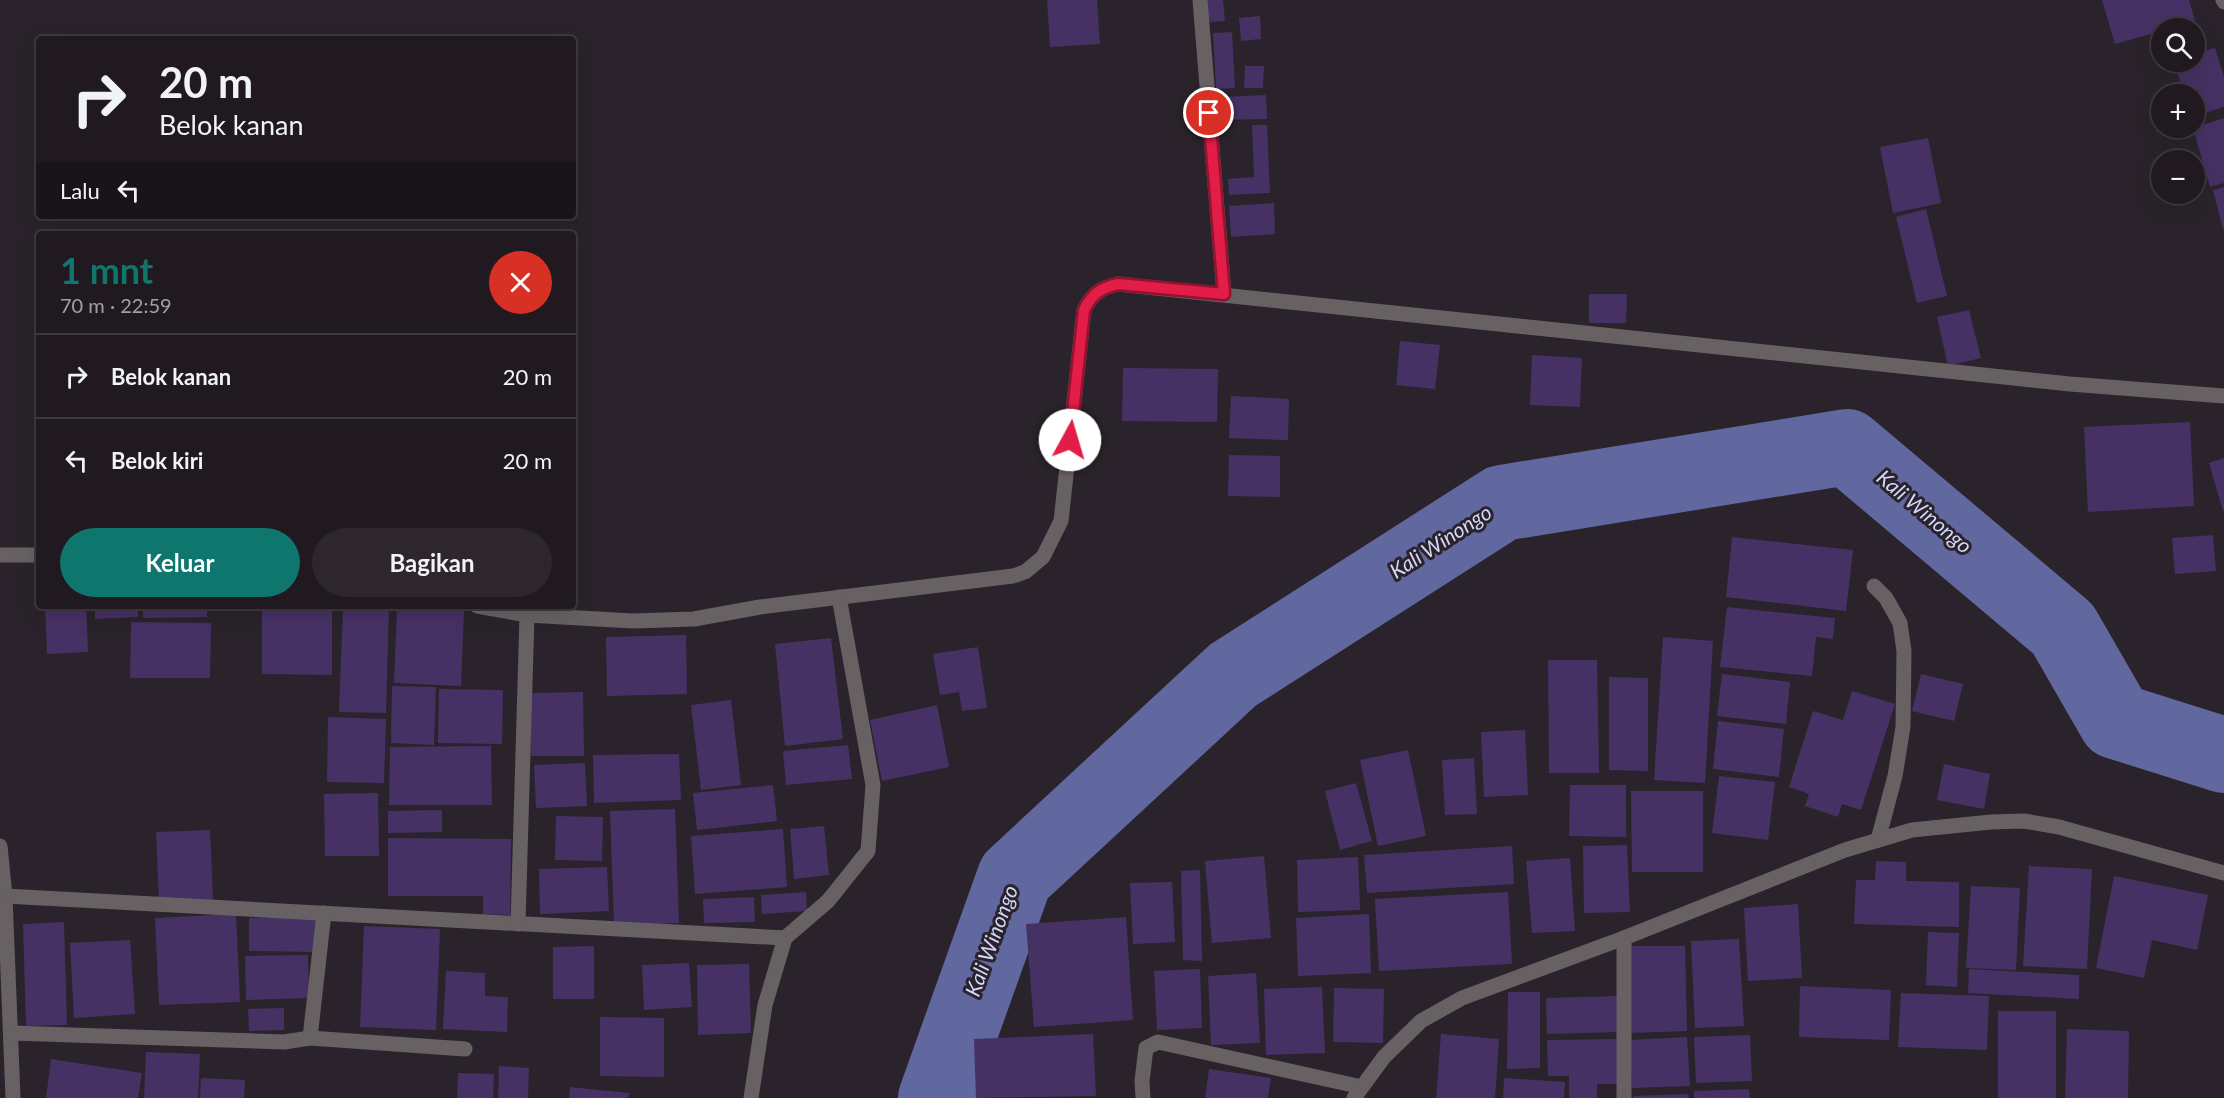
<!DOCTYPE html>
<html lang="id">
<meta charset="utf-8">
<style>
body{margin:0;font-family:Lato,sans-serif;background:#2d272d;color:#f1f3f6;height:100vh;display:flex;flex-direction:column;font-size:22px;white-space:nowrap}
*{box-sizing:border-box;margin:0}
p{font-size:20px;color:#a2a1a5}
.icon{flex:none;width:33px;height:33px;fill:none;stroke:currentColor;stroke-width:2;stroke-linecap:round;stroke-linejoin:round}
.map{position:relative;flex:1;overflow:hidden}
.drawer{position:absolute;left:36px;top:231px;width:540px;height:378px;display:flex;flex-direction:column;background:#201a20;border-radius:6px;box-shadow:0 6px 24px #0002,0 0 0 2px #3d383e}
.drawer>*{flex:none}
.guide{position:absolute;left:36px;top:36px;width:540px;height:183px;border-radius:6px;box-shadow:0 6px 24px #0002,0 0 0 2px #3d383e;background:#201a20;color:#f1f3f6;overflow:hidden}
.tools{position:absolute;left:2151px;top:18px;display:grid;gap:12px}
.tools a{display:grid;place-items:center;width:54px;height:54px;border-radius:50%;background:#201a20;box-shadow:0 6px 24px #0002,0 0 0 2px #3d383e;font-size:30px}
.pin{position:absolute;display:grid;place-items:center;width:51px;height:51px;color:#fff;margin:-26px;border:3px solid #fff;border-radius:50%;box-shadow:0 2px 6px #0007}
.me{position:absolute;width:66px;margin:-33px;rotate:6deg;stroke-linejoin:round;filter:drop-shadow(0 0 4px #0008)}
.turn{display:flex;align-items:center;gap:21px;height:126px;padding:0 24px;font-size:27px}
.turn .icon{width:78px;height:78px;stroke-width:2.5}
.turn b{display:block;font-size:42px;line-height:51px}
.then{display:flex;align-items:center;height:57px;padding:0 24px;background:#0003;gap:12px;font-size:22px}
.round{display:grid;place-items:center;flex:none;width:63px;height:63px;border-radius:32px;background:#2d272d}
.summary{display:flex;align-items:center;justify-content:space-between;height:102px;padding:0 24px}
h1{font-size:36px;font-weight:700;line-height:45px;color:#0f766e}
.button{display:flex;gap:12px;margin-top:auto;padding:12px 24px}
.button a{flex:1;height:69px;border-radius:36px;background:#0f766e;color:#fff;font-size:24px;font-weight:700;line-height:69px;text-align:center}
.button a+a{background:#2d272d;color:#f1f3f6}
ul{padding:0;list-style:none}
li{display:flex;align-items:center;gap:18px;height:84px;padding:0 24px;border-top:2px solid #3d383e}
li div{flex:1}
li b{display:block;font-size:22px}
li em{font-style:normal}
.map>svg:first-child{display:block}
.lines{fill:none;stroke-linecap:round;stroke-linejoin:round}
.river{stroke:#61679f;stroke-width:76}
.building{fill:#463164}
.minor{stroke:#676164;stroke-width:15}
.route-casing{stroke:#92132f;stroke-width:15}
.route{stroke:#e11d48;stroke-width:10}
.labels{text-anchor:middle;stroke-width:6;stroke-linejoin:round;paint-order:stroke}
.water-label{font-size:21px;font-style:italic;fill:#d2d7f9;stroke:#2a232b}
</style>
<div class="map">
<svg width="2224" height="1098" viewBox="0 0 2224 1098">
<rect width="100%" height="100%" fill="#2a232b"/>
<g class="lines">
<!-- river -->
<path class="river" d="M936,1098L1015,877L1233,675L1502,503L1847,447L2063,629L2116,721L2224,755"/>
</g>
<!-- building -->
<g class="building">
<path d="M1047,0H1097L1100,44L1050,47Z"/>
<path d="M1207,0H1223L1225,21L1208,22Z"/>
<path d="M2102,0H2189L2199,35L2194,36V28H2162V31L2115,44Z"/>
<path d="M1260,16L1261,39L1241,41L1239,18Z"/>
<path d="M1232,32L1235,88L1216,89L1213,33Z"/>
<path d="M2215,48L2224,77V107L2194,116V94H2184L2174,62H2194V54Z"/>
<path d="M1245,66H1264L1263,88H1244Z"/>
<path d="M1266,95L1267,119L1220,120V97Z"/>
<path d="M2224,118V183L2210,187L2193,128Z"/>
<path d="M1252,125H1267L1270,193L1229,195L1228,179L1254,177Z"/>
<path d="M1928,138L1941,203L1893,213L1880,147Z"/>
<path d="M2224,187V229H2223L2213,190Z"/>
<path d="M1274,203L1275,234L1231,237L1229,206Z"/>
<path d="M1926,209L1947,296L1917,303L1896,217Z"/>
<path d="M1589,294H1627L1626,323H1589Z"/>
<path d="M1969,310L1981,358L1948,366L1937,317Z"/>
<path d="M1400,341L1440,345L1435,389L1396,385Z"/>
<path d="M1532,355L1582,358L1580,407L1530,405Z"/>
<path d="M1123,368L1218,369L1217,422L1122,421Z"/>
<path d="M1231,396L1289,399L1288,440L1229,438Z"/>
<path d="M2190,422L2194,506L2088,512L2084,427Z"/>
<path d="M1229,455L1280,456V497L1228,496Z"/>
<path d="M2224,458V511H2223L2209,463Z"/>
<path d="M2213,535L2216,571L2175,574L2172,538Z"/>
<path d="M1732,537L1853,550L1846,611L1726,597Z"/>
<path d="M45,606H86L88,652L47,654Z"/>
<path d="M95,606H138V617L95,619Z"/>
<path d="M143,606H207V617L143,618Z"/>
<path d="M262,606H332V675L262,674Z"/>
<path d="M343,606H389L386,713L339,712Z"/>
<path d="M397,607L464,609L461,686L394,683Z"/>
<path d="M1727,607L1835,618L1833,639L1816,637L1812,676L1720,667Z"/>
<path d="M131,622L211,623L210,678H130Z"/>
<path d="M686,635L687,694L607,696L606,637Z"/>
<path d="M1663,637L1713,641L1705,783L1654,780Z"/>
<path d="M831,638L843,739L785,746L775,644Z"/>
<path d="M978,647L987,708L962,711L959,692L940,695L933,654Z"/>
<path d="M1548,660H1597L1599,773H1549Z"/>
<path d="M1722,674L1790,682L1786,724L1717,716Z"/>
<path d="M1921,674L1963,684L1954,721L1912,711Z"/>
<path d="M1609,677L1648,678V771L1609,770Z"/>
<path d="M392,686L436,687L434,745L391,743Z"/>
<path d="M439,689L503,690L502,744L438,743Z"/>
<path d="M1852,691L1895,704L1861,810L1842,804L1838,817L1805,806L1809,794L1789,787L1813,711L1843,720Z"/>
<path d="M583,692L584,756H531V693Z"/>
<path d="M731,700L741,785L701,790L691,705Z"/>
<path d="M937,705L949,767L882,781L870,720Z"/>
<path d="M328,717L386,719L384,783L327,782Z"/>
<path d="M1718,721L1784,729L1779,777L1713,769Z"/>
<path d="M1525,730L1528,795L1484,797L1481,732Z"/>
<path d="M848,745L852,779L786,785L783,751Z"/>
<path d="M491,746L492,805H389L390,747Z"/>
<path d="M1408,750L1426,836L1378,846L1360,760Z"/>
<path d="M679,754L681,800L594,803L593,755Z"/>
<path d="M1474,758L1477,814L1445,815L1442,760Z"/>
<path d="M585,763L587,806L536,808L534,765Z"/>
<path d="M1944,764L1990,774L1984,809L1937,800Z"/>
<path d="M1719,776L1775,782L1768,840L1712,833Z"/>
<path d="M1356,783L1372,841L1340,850L1325,791Z"/>
<path d="M773,785L777,821L697,830L693,793Z"/>
<path d="M1570,785H1626V837L1569,836Z"/>
<path d="M1631,791H1703V872H1632Z"/>
<path d="M378,793L379,856H325L324,794Z"/>
<path d="M675,809L679,923L614,925L610,811Z"/>
<path d="M442,810V832L388,833V811Z"/>
<path d="M556,816L603,817L602,861L555,860Z"/>
<path d="M824,826L829,875L794,879L790,829Z"/>
<path d="M783,829L787,887L695,894L691,836Z"/>
<path d="M210,830L213,900L159,902L156,832Z"/>
<path d="M388,838L511,839L510,915L483,914V896H388Z"/>
<path d="M1627,845L1630,912L1584,913L1583,846Z"/>
<path d="M1512,846L1514,884L1367,893L1364,855Z"/>
<path d="M1264,856L1271,938L1212,943L1205,861Z"/>
<path d="M1358,857L1360,910L1298,912L1297,860Z"/>
<path d="M1570,858L1575,931L1532,933L1526,861Z"/>
<path d="M1876,861L1906,862V881L1959,882V927L1854,924L1856,880H1875Z"/>
<path d="M2029,866L2092,869L2087,969L2023,966Z"/>
<path d="M607,867L609,911L540,914L539,869Z"/>
<path d="M1200,870L1202,961L1183,960L1181,871Z"/>
<path d="M2114,876L2208,895L2197,950L2152,940L2144,978L2096,968Z"/>
<path d="M1172,882L1175,942L1133,944L1130,883Z"/>
<path d="M1971,886L2020,888L2016,970L1966,968Z"/>
<path d="M806,892L807,911L762,914L761,895Z"/>
<path d="M1508,892L1512,964L1379,971L1375,899Z"/>
<path d="M754,897L755,922L704,923L703,899Z"/>
<path d="M1798,904L1802,978L1748,981L1744,908Z"/>
<path d="M236,914L240,1002L159,1005L155,918Z"/>
<path d="M1369,914L1371,973L1298,976L1296,918Z"/>
<path d="M1126,917L1133,1020L1034,1027L1026,924Z"/>
<path d="M249,918H316V952L249,951Z"/>
<path d="M64,922L67,1025L26,1026L23,924Z"/>
<path d="M364,926L440,929L436,1030L360,1027Z"/>
<path d="M1928,932L1959,933L1957,987L1926,985Z"/>
<path d="M1739,939L1744,1026L1695,1028L1691,941Z"/>
<path d="M130,940L135,1014L74,1018L70,943Z"/>
<path d="M594,946V999H553V947Z"/>
<path d="M1629,946H1685L1687,1031L1631,1033Z"/>
<path d="M308,955L309,998L246,1000L245,956Z"/>
<path d="M689,963L692,1007L644,1010L642,965Z"/>
<path d="M749,964L751,1033L698,1035L697,965Z"/>
<path d="M1200,969L1202,1028L1157,1030L1154,971Z"/>
<path d="M1969,969L2079,975V999L1968,993Z"/>
<path d="M446,971L485,973V996L508,997L507,1032L443,1029Z"/>
<path d="M1256,973L1260,1043L1211,1045L1208,976Z"/>
<path d="M1800,986L1891,990L1889,1040L1799,1037Z"/>
<path d="M1322,987L1325,1053L1266,1055L1264,989Z"/>
<path d="M1334,988L1384,989L1383,1043L1333,1042Z"/>
<path d="M1508,992H1540V1068L1507,1069Z"/>
<path d="M1901,993L1989,996L1987,1050L1898,1047Z"/>
<path d="M1618,996L1619,1032L1547,1034L1546,998Z"/>
<path d="M284,1008V1030L249,1031L248,1009Z"/>
<rect x="1998" y="1011" width="58" height="87"/>
<path d="M600,1017L664,1018V1077L600,1076Z"/>
<path d="M2067,1029L2129,1031L2128,1098H2065Z"/>
<path d="M1093,1034L1096,1096L976,1098L974,1039Z"/>
<path d="M1441,1034L1499,1039L1495,1098H1436Z"/>
<path d="M1750,1035L1752,1081L1696,1083L1694,1037Z"/>
<path d="M1687,1037L1690,1086L1632,1088L1630,1040Z"/>
<path d="M1619,1039L1620,1084H1597V1098H1569V1076H1548L1547,1040Z"/>
<path d="M146,1052L200,1054L198,1098H144Z"/>
<path d="M51,1059L142,1073L138,1098H46Z"/>
<path d="M499,1066L529,1068L528,1098H498Z"/>
<path d="M1209,1069L1271,1078L1268,1098H1205Z"/>
<path d="M458,1073L494,1074L493,1098H457Z"/>
<path d="M201,1078L245,1080L244,1098H200Z"/>
<path d="M1504,1078L1565,1082L1564,1098H1503Z"/>
<path d="M570,1087L629,1093L628,1098H569Z"/>
<path d="M1749,1089L1750,1098H1694V1091Z"/>
<path d="M1688,1094L1689,1098H1633V1096Z"/>
</g>
<g class="lines">
<!-- minor -->
<g class="minor">
<path d="M1200,0L1224,294"/>
<path d="M2223,0L2224,2"/>
<path d="M0,555H39"/>
<path d="M1874,586L1886,598L1900,623L1904,651L1903,727L1895,776L1878,840"/>
<path d="M477,606L527,615L633,621L694,619L760,607L1013,576L1025,572L1043,557L1061,521L1084,310C1092,294 1100,288 1118,284L2070,384L2224,396"/>
<path d="M0,846L5,896L13,1098"/>
<path d="M5,896L785,938"/>
<path d="M518,924L527,615"/>
<path d="M1624,938V1098"/>
<path d="M11,1033L284,1042L310,1038L324,913"/>
<path d="M310,1038L465,1049"/>
<path d="M751,1098L765,1005L785,938L828,901L868,851L873,785L839,597"/>
<path d="M1143,1098L1142,1081L1146,1048L1158,1042L1362,1087"/>
<path d="M1354,1098L1384,1057L1421,1021L1462,998L1624,938L1845,850L1912,830L1991,822L2024,821L2059,827L2224,873"/>
</g>
</g>
<g class="lines">
<!-- route casing -->
<g class="route-casing">
<path id="route" d="M1070,440L1084,310C1092,294 1100,288 1118,284L1224,294L1209,113"/>
</g>
<!-- route -->
<use href="#route" class="route"/>
</g>
<g class="labels">
<!-- water labels -->
<g class="water-label">
<text transform="translate(1924 512) rotate(40)" y="7">Kali Winongo</text>
<text transform="translate(1441 542) rotate(-33)" y="7">Kali Winongo</text>
<text transform="translate(992 941) rotate(-70)" y="7">Kali Winongo</text>
</g>
</g>
</svg>
<div class="tools">
<a><svg class="icon" aria-label="search" viewBox="0 0 24 24"><circle cx="10" cy="10" r="6"/><path d="M15 15l6 6"/></svg></a>
<a>+</a>
<a>−</a>
</div>
<div class="pin" style="left:1209px;top:113px;background:#d93025"><svg class="icon" aria-label="arrive" viewBox="0 0 24 24"><path d="M6 21V4h12l-3 4 3 4H6"/></svg></div>
<svg class="me" style="left:1070px;top:440px" viewBox="-20 -20 40 40"><circle r="19" fill="#fff"/><path d="M0-13L10 11 0 6-10 11z" fill="#e11d48"/></svg>
<div class="guide">
<div class="turn"><svg class="icon" aria-label="right" viewBox="0 0 24 24"><path d="M7 20v-9h11M14 6l5 5-5 5"/></svg><div><b>20 m</b>Belok kanan</div></div>
<div class="then">Lalu<svg class="icon" aria-label="left" viewBox="0 0 24 24"><path d="M17 20v-9H6M10 6l-5 5 5 5"/></svg></div>
</div>
<section class="drawer">
<div class="summary"><div><h1>1 mnt</h1><p>70 m · 22:59</p></div><a class="round" style="background:#d93025;color:#fff"><svg class="icon" aria-label="close" viewBox="0 0 24 24"><path d="M6 6l12 12M18 6L6 18"/></svg></a></div>
<ul>
<li><svg class="icon" aria-label="right" viewBox="0 0 24 24"><path d="M7 20v-9h11M14 6l5 5-5 5"/></svg><div><b>Belok kanan</b></div><em>20 m</em></li>
<li><svg class="icon" aria-label="left" viewBox="0 0 24 24"><path d="M17 20v-9H6M10 6l-5 5 5 5"/></svg><div><b>Belok kiri</b></div><em>20 m</em></li>
</ul>
<div class="button"><a>Keluar</a><a>Bagikan</a></div>
</section>
</div>
